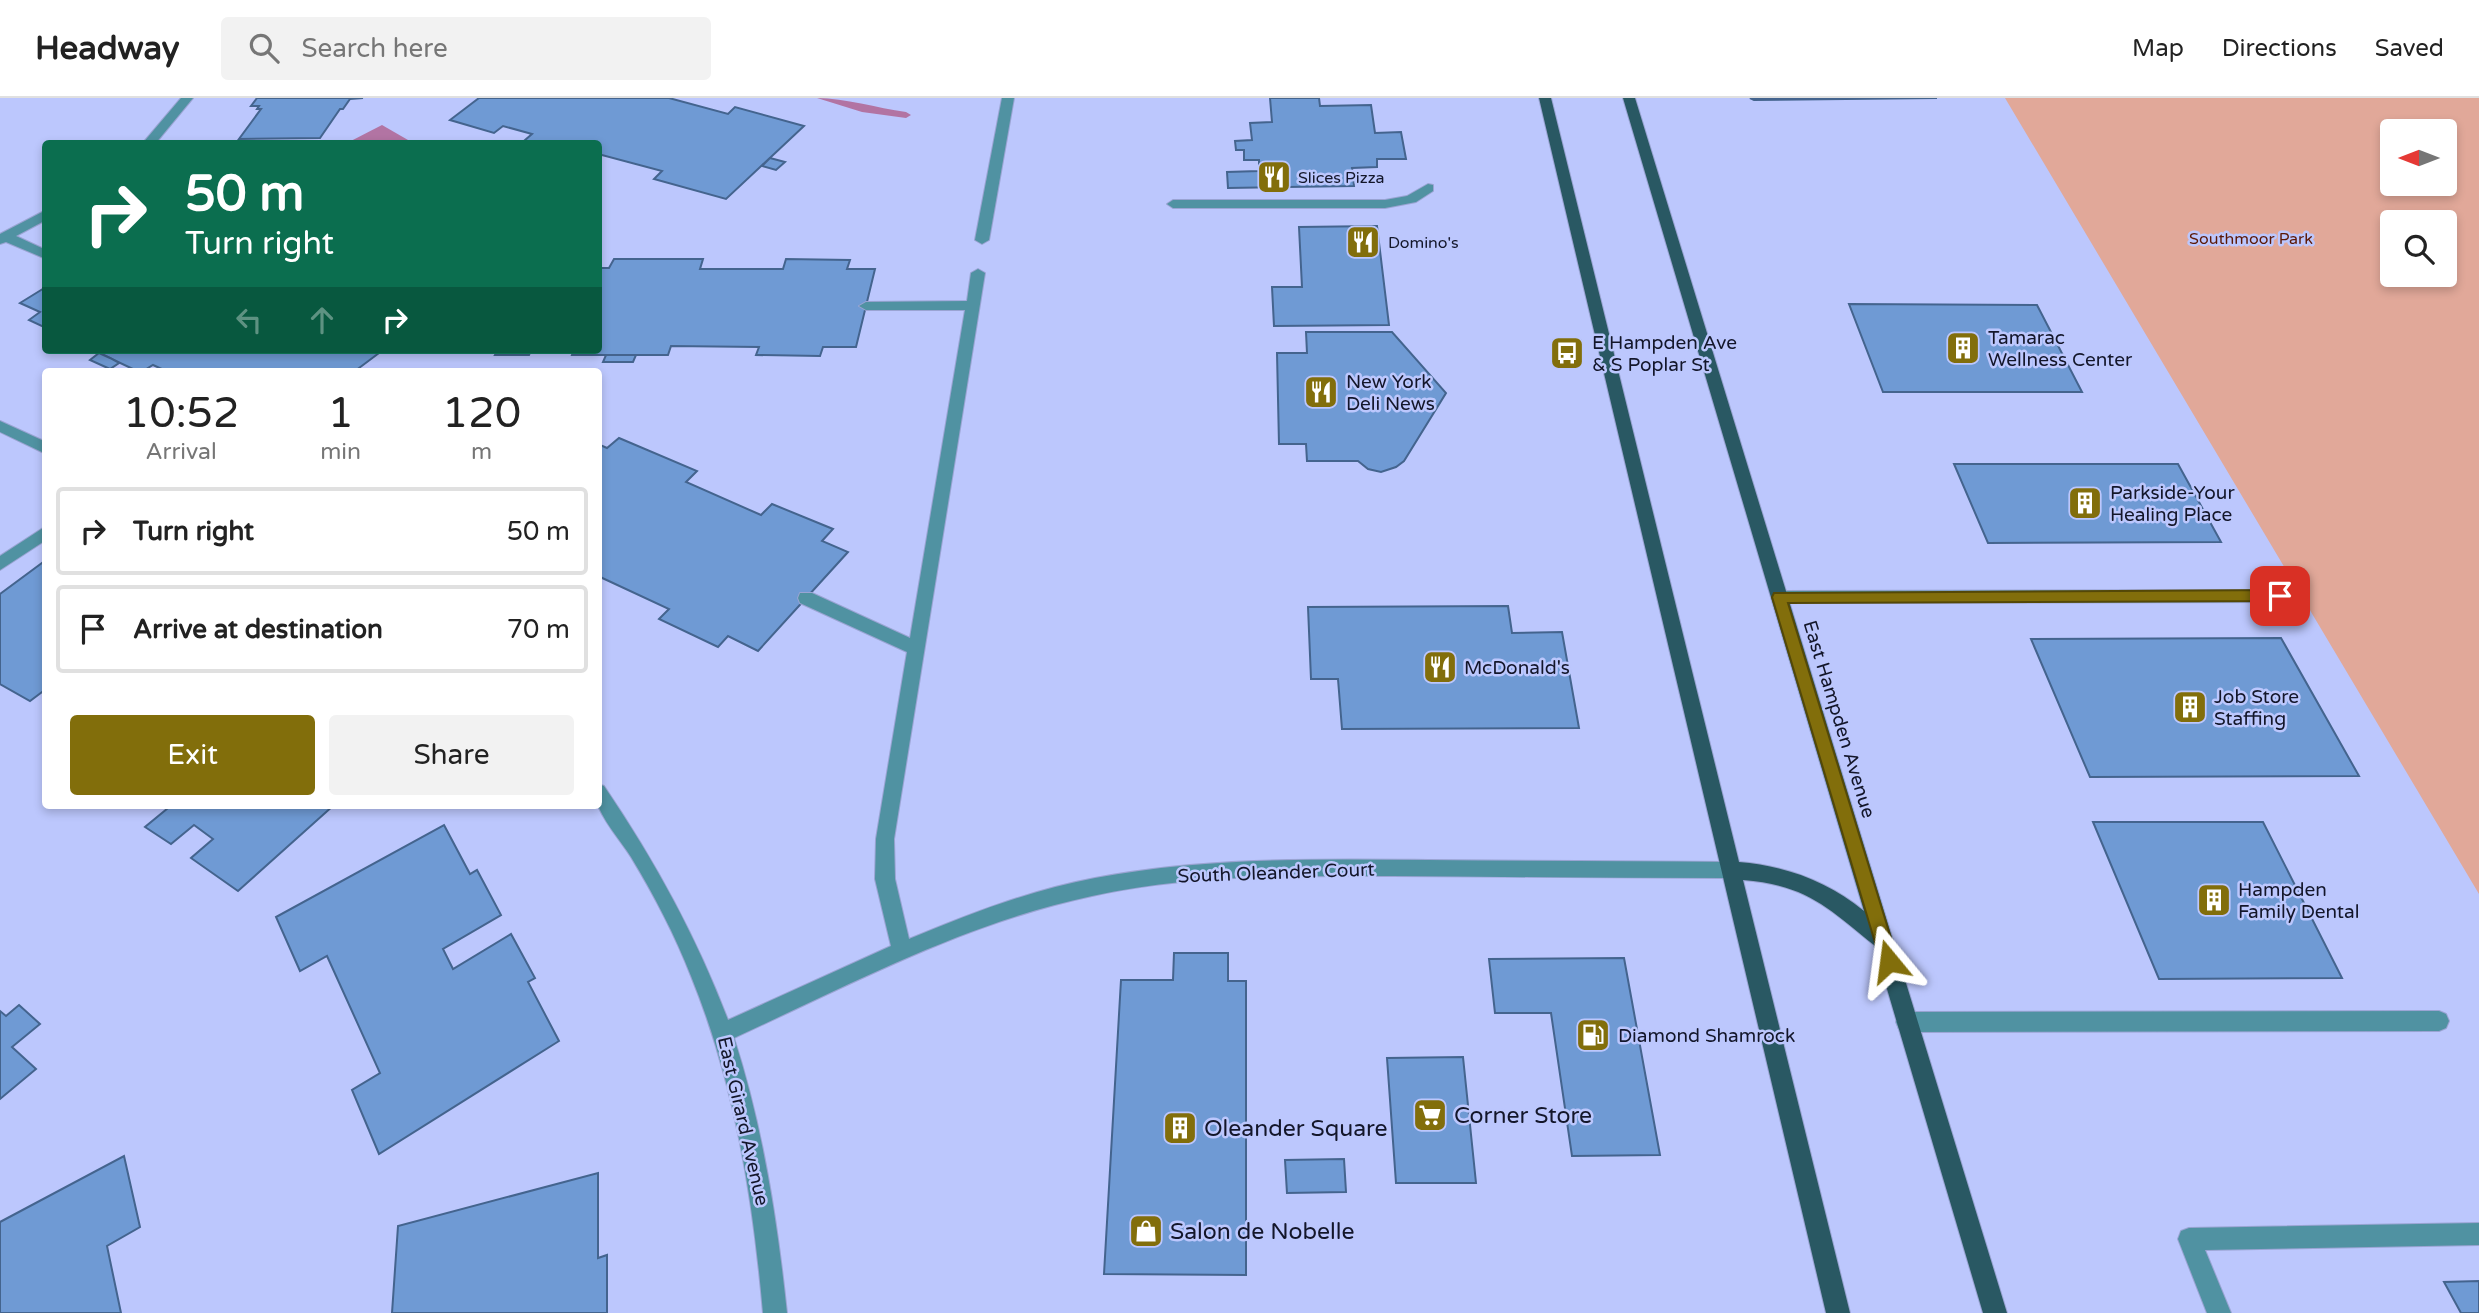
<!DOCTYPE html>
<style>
body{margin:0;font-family:"Varela Round",sans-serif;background:#f2f2f2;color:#222;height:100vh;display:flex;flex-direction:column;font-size:26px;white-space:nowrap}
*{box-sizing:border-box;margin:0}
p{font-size:23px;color:#767676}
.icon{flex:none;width:38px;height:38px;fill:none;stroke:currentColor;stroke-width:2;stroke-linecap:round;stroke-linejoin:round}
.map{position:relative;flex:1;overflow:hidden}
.panel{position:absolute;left:42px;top:270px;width:560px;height:441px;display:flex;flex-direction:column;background:#fff;border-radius:7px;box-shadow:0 4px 10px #0003}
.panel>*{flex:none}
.top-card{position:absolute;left:42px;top:42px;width:560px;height:214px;border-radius:7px;box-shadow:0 4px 10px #0003;background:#0b6e4f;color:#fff;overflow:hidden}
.needle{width:46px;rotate:270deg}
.buttons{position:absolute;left:2380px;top:21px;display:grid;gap:14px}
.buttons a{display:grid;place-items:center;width:77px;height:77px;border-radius:7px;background:#fff;box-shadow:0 4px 10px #0003;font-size:35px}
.pin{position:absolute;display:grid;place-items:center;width:60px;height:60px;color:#fff;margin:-30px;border-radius:14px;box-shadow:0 4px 10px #0006}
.me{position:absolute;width:77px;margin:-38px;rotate:344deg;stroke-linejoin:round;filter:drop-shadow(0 0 5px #0008)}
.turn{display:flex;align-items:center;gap:24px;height:147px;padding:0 28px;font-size:32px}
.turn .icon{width:91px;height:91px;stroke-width:2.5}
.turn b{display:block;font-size:49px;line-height:60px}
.lanes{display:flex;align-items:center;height:66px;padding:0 28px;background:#0003;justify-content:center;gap:35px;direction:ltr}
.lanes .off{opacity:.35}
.eta{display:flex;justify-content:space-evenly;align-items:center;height:119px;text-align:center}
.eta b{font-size:42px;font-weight:600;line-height:49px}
.button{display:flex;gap:14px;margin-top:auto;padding:14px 28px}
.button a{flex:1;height:80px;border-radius:7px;background:#826e0b;color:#fff;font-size:28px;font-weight:600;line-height:80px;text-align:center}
.button a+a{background:#f2f2f2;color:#222}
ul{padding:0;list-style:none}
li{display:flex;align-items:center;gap:21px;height:88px;margin:0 14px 10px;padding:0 14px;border:4px solid #e0e0e0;border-radius:7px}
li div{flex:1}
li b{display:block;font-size:26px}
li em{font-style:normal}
header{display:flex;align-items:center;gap:42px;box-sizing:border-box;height:98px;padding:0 35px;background:#fff;border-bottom:2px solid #e0e0e0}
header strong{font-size:33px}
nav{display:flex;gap:38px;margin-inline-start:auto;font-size:24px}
.search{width:490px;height:63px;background:#f2f2f2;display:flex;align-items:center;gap:18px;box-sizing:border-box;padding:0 24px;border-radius:7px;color:#767676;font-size:26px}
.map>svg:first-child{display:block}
.green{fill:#e1a899;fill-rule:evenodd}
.water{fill:#b274a3}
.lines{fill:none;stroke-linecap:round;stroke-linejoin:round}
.stream{fill:#b274a3;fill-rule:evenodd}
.building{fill:#6f9ad4;stroke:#44648e;stroke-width:2}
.minor-casing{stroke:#9aa4d3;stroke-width:2}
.major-casing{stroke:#9aa4d3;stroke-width:2}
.minor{fill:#5092a2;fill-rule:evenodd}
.major{fill:#295863;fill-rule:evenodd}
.route{fill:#826e0b;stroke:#544807;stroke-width:2}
.labels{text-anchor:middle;stroke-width:5;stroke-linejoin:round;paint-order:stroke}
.far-poi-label{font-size:16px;fill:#13162a;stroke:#bcc7fd;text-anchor:start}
.far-park-label{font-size:16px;fill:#5b1704;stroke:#bcc7fd}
.poi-label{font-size:19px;fill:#13162a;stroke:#bcc7fd;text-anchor:start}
.street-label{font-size:19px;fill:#13162a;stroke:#bcc7fd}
.near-poi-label{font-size:23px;fill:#13162a;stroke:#bcc7fd;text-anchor:start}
</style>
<header>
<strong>Headway</strong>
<div class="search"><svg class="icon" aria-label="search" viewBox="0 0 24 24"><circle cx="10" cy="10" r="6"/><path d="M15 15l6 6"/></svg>Search here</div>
<nav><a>Map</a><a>Directions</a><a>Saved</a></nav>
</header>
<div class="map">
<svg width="2479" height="1215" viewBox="0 0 2479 1215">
<rect width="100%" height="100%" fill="#bcc7fd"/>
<!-- green -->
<path class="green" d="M2005,0H2479V796ZM2392,33H2445V86H2392ZM2392,124H2445V177H2392Z"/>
<!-- water -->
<path class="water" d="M382,27L408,42L401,45H347Z"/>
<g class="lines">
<!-- stream -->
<path class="stream" d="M817,0C845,0 877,10 906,14L911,17L906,20L862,14Z"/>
</g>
<!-- building -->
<g class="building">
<path d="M257,0H363L350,1L343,11H340L320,40L239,41L261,11H257L259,8H251Z"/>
<path d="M479,0H669L728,16L735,9L804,28L726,101L654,81L662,73L598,56V46H532L524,43L532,36L503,28L494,35L450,22Z"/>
<path d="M1270,0H1319L1320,8L1371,7L1375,35L1401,34L1406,61H1377V69L1352,70L1354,88L1228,90L1227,74L1259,73V62H1244V52H1236L1235,43L1252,42L1250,25L1272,24Z"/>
<path d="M1750,0H1937L1754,2Z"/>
<path d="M770,60L785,64L776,72L762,68Z"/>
<path d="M1377,128L1389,227L1274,228L1272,189H1302L1299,129Z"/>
<path d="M614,161H703L700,171H783L786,161L850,162L847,171H875L856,249H823L820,258L756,257L759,249L671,248L668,257H572L574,252H598V170H609Z"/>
<path d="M46,189V230L29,222L40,214L20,205Z"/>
<path d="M1849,206L2037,207L2082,294H1883Z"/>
<path d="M1306,234H1392L1446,295L1404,363L1396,369L1381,374L1368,371L1358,363H1307L1306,346H1279L1277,255H1307Z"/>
<path d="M93,252H383L355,273H166L153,267L143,273H137Z"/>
<path d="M498,252H531L529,257H495Z"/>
<path d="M99,255L110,260L119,265L110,271L90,262Z"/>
<path d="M606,257H636L633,264H603Z"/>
<path d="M619,340L697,373L686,384L761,417L772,406L833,431L822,443L848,454L758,553L728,538L718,549L659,521L669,511L598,478V346L607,350Z"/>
<path d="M1954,366H2178L2221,444L1988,445Z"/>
<path d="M46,462V591L30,603L0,586V496Z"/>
<path d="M1508,508L1512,535L1562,534L1579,630L1342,631L1338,581H1311L1308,509Z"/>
<path d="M2281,540L2359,678L2090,679L2031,541Z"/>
<path d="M164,707H334L238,793L191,760L213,741L194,727L171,746L145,729L168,710Z"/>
<path d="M2093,724H2263L2342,880L2159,881Z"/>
<path d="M444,727L470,776L477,772L501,817L443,851L453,871L511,836L535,880L528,884L559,943L379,1056L352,992L380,975L327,858L300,873L276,819Z"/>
<path d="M1174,855H1228V883H1246V1177L1104,1176L1121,882H1173Z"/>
<path d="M1624,860L1660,1057L1572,1058L1551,915H1495L1489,861Z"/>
<path d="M19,907L40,926L12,949L36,971L0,1001V913L6,918Z"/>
<path d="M1463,959L1476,1085H1396L1387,960Z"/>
<path d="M124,1058L140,1129L107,1148L121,1215H0V1124Z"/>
<path d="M1344,1061L1346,1094L1287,1095L1285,1062Z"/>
<path d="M598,1075V1160L607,1157V1215H392L398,1128Z"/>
<path d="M2479,1183V1215H2461L2444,1184Z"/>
</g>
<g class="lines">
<!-- minor casing -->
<g class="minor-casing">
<g id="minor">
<path d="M181,0H193L155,46H142Z"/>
<path d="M1002,0H1014L989,142L982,146L975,142Z"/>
<path d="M1428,86L1433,87V93L1416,104L1385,110H1173L1167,106L1173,102H1385L1407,98Z"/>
<path d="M46,112V122L16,138L46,152V161L6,144L0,146V136Z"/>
<path d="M978,171L985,175L894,741L895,781L909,841C969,816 1031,792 1095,780C1204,759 1317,761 1428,762C1529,763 1629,763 1730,764L1737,766L1739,772L1737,778L1730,780C1617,780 1504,779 1392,778C1292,778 1190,776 1092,798C965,825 851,886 734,940C763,1030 777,1121 787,1215H763C753,1100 735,986 691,878C675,837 654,797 631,759C621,743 607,728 599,710C597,707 598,694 598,686L604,688C655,763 696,838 728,922L891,848L875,781L876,741L907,554L800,505L798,500L800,495H812L910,540L965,212H866L859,208L866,204L967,203L971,175Z"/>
<path d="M0,323L46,344V356L0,334Z"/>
<path d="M46,428V442L0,472V458Z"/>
<path d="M2280,492L2288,498L2280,504L1779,505L1771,499L1779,493Z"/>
<path d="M2439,913L2446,916L2449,923L2446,930L2439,933L1906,934L1899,931L1896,924L1899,917L1906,914Z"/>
<path d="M2479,1125V1147L2205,1152L2231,1215H2207L2178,1141L2181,1133L2189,1130Z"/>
</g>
</g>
<!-- major casing -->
<g class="major-casing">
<path id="major" d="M1539,0H1551L1739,764C1786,768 1827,783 1864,813L1623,0H1635L2007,1215H1983L1874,847C1828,810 1807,787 1743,782L1850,1215H1826Z"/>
</g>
<!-- minor -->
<use href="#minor" class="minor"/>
<!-- major -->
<use href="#major" class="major"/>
</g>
<!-- route -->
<path class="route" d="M2280,492L2287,498L2280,503L1788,505L1898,863L1895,868L1889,871L1882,868L1772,499L1774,495Z"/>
<!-- icons -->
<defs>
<g id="restaurant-square" transform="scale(1.75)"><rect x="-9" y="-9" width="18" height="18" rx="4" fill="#826e0b" stroke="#bcc7fd"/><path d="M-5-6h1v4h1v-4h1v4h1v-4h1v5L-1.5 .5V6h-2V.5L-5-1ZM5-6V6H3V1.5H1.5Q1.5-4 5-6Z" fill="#fff"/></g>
<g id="building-square" transform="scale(1.75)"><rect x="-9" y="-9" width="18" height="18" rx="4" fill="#826e0b" stroke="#bcc7fd"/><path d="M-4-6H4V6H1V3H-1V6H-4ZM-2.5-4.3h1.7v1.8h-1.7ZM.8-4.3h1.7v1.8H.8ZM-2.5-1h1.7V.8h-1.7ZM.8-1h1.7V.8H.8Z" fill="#fff"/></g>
<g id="bus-square" transform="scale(1.75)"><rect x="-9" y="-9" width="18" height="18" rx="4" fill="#826e0b" stroke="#bcc7fd"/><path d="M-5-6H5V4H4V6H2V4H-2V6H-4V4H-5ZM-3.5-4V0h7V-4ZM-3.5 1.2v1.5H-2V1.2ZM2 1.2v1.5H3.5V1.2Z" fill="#fff"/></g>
<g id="fuel-square" transform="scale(1.75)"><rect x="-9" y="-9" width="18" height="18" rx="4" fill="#826e0b" stroke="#bcc7fd"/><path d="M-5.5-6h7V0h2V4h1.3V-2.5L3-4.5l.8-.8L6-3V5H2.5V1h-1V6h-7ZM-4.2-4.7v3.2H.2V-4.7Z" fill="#fff"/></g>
<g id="supermarket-square" transform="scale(1.75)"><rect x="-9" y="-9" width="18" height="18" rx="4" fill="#826e0b" stroke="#bcc7fd"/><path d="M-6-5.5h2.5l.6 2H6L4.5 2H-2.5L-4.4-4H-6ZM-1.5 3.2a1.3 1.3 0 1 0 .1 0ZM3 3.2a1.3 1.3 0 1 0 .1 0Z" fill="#fff"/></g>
<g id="shop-square" transform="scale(1.75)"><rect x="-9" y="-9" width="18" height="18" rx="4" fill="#826e0b" stroke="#bcc7fd"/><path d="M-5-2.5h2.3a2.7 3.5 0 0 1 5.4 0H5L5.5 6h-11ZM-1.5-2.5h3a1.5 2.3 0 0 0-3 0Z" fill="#fff"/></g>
</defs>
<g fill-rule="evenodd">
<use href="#restaurant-square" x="1274" y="79"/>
<use href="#restaurant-square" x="1363" y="144"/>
<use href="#building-square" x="1963" y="250"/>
<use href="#bus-square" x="1567" y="255"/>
<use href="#restaurant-square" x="1321" y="294"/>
<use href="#building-square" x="2085" y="405"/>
<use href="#restaurant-square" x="1440" y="569"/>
<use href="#building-square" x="2190" y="609"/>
<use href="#building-square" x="2214" y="802"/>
<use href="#fuel-square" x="1593" y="937"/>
<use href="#supermarket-square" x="1430" y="1017"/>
<use href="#building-square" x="1180" y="1030"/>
<use href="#shop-square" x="1146" y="1133"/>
</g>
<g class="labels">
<!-- far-poi labels -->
<g class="far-poi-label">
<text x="1298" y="85">Slices Pizza</text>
<text x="1388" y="150">Domino's</text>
</g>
<!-- far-park labels -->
<g class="far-park-label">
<text x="2251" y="146">Southmoor Park</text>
</g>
<!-- poi labels -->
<g class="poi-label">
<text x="1988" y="246">Tamarac<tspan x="1988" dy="22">Wellness Center</tspan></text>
<text x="1592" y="251">E Hampden Ave<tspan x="1592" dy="22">&amp; S Poplar St</tspan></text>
<text x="1346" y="290">New York<tspan x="1346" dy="22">Deli News</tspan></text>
<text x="2110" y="401">Parkside-Your<tspan x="2110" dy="22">Healing Place</tspan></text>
<text x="1464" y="576">McDonald's</text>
<text x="2214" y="605">Job Store<tspan x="2214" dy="22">Staffing</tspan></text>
<text x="2238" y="798">Hampden<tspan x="2238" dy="22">Family Dental</tspan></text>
<text x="1618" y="944">Diamond Shamrock</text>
</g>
<!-- street labels -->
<g class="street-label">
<text transform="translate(1840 621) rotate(73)" y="7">East Hampden Avenue</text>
<text transform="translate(1276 774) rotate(-2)" y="7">South Oleander Court</text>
<text transform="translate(744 1023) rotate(77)" y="7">East Girard Avenue</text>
</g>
<!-- near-poi labels -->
<g class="near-poi-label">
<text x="1454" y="1025">Corner Store</text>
<text x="1204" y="1038">Oleander Square</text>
<text x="1170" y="1141">Salon de Nobelle</text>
</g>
</g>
</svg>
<div class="buttons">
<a><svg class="needle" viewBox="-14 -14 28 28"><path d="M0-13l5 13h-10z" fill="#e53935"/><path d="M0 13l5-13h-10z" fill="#767676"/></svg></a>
<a><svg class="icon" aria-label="search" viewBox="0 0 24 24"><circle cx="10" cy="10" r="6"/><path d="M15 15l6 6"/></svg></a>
</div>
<div class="pin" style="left:2280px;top:498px;background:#d93025"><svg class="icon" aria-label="arrive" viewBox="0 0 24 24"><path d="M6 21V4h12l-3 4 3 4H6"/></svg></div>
<svg class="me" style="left:1889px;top:863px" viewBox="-20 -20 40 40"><path d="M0-17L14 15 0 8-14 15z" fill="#826e0b" stroke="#fff" stroke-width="4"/></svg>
<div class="top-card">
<div class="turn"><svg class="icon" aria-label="right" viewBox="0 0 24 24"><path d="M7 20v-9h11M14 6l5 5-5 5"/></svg><div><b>50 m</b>Turn right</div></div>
<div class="lanes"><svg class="icon off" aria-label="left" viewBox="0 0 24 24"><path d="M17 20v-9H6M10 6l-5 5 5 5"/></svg><svg class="icon off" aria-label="ahead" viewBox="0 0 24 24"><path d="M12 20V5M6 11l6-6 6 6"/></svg><svg class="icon" aria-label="right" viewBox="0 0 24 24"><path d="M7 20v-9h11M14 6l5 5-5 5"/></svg></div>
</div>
<section class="panel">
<div class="eta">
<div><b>10:52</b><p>Arrival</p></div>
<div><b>1</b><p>min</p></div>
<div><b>120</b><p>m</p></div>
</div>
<ul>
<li><svg class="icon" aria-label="right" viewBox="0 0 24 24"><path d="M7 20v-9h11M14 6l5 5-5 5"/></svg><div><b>Turn right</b></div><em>50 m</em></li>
<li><svg class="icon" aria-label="arrive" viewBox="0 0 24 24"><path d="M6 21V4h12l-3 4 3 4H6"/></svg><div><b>Arrive at destination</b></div><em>70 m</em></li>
</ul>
<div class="button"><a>Exit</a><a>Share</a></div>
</section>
</div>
